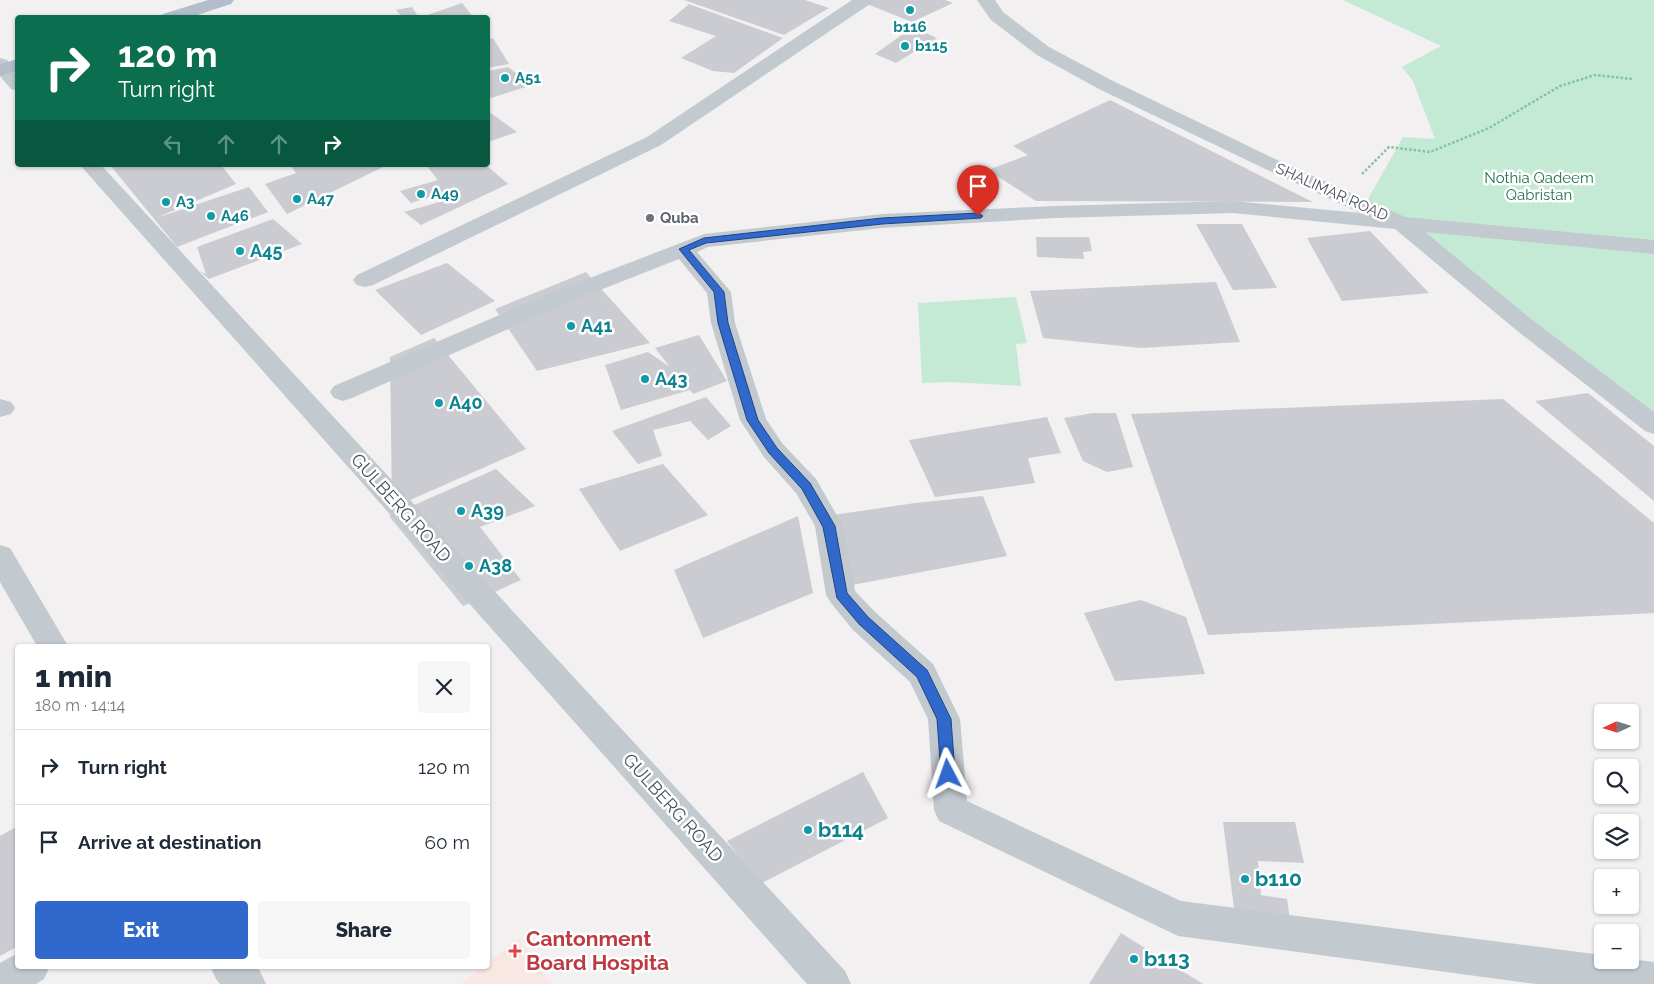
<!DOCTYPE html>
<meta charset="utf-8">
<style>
body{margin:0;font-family:Raleway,sans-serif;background:#f6f6f7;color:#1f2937;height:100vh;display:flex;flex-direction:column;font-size:19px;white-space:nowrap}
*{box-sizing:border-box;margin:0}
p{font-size:16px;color:#747a83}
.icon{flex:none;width:28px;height:28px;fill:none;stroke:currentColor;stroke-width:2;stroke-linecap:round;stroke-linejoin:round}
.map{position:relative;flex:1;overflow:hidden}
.details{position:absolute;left:15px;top:644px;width:475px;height:325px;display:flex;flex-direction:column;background:#fff;border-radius:5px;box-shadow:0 1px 4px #0004}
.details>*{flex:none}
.banner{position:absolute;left:15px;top:15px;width:475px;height:152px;border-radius:5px;box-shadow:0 1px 4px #0004;background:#0b6e4f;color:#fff;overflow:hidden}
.needle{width:32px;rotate:266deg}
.buttons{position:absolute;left:1594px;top:704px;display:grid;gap:10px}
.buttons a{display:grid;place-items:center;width:45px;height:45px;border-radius:5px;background:#fff;box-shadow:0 1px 4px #0004;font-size:25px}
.pin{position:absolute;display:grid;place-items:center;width:42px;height:42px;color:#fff;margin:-51px -21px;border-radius:50% 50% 50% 0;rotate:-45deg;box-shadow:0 0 5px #0007}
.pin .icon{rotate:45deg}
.me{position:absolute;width:55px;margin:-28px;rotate:356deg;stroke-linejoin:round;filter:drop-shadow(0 0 4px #0008)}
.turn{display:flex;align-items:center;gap:18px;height:105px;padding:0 20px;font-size:22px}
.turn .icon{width:65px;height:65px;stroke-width:2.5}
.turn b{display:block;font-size:35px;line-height:42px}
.lanes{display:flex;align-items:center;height:48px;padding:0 20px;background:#0003;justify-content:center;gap:25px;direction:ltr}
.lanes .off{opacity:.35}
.round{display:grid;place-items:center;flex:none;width:52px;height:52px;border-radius:5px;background:#f6f6f7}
.head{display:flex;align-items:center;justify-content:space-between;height:85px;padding:0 20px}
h1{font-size:30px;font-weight:800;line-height:38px}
.cta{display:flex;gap:10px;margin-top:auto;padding:10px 20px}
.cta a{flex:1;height:58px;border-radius:5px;background:#3069cb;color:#fff;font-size:20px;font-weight:800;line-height:58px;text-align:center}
.cta a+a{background:#f6f6f7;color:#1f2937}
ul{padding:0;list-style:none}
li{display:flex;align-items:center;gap:15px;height:75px;padding:0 20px;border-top:1px solid #e0e1e3}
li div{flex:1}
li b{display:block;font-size:19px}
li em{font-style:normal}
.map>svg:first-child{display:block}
.medical{fill:#f8e7e3}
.green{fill:#c4ead5}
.building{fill:#cbccd1}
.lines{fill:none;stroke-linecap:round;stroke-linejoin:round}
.path{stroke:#80c3a7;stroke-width:2.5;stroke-dasharray:2.5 2;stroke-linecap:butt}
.minor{fill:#c2c9cf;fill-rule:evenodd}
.major{fill:#b3bdcb;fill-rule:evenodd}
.route{fill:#3069cb;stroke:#1f4484}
.culture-dot{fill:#0f9aa8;stroke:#fff;stroke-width:2}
.worship-dot{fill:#6b7280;stroke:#fff;stroke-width:2}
.health-dot{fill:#e0444e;stroke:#fff;stroke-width:2}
.labels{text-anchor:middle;stroke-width:5;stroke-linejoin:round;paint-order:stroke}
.far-culture-label{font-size:15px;font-weight:bold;fill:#0d838f;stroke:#fff;text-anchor:start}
.far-park-label{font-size:15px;fill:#237351;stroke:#fff}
.far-street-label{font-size:15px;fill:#4a515b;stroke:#fff}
.far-worship-label{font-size:15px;font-weight:bold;fill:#5b616d;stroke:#fff;text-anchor:start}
.culture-label{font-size:18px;font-weight:bold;fill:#0d838f;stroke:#fff;text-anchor:start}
.street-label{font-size:18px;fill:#4a515b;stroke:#fff}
.near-culture-label{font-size:21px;font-weight:bold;fill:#0d838f;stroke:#fff;text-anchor:start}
.near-health-label{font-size:21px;font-weight:bold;fill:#be3a42;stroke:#fff;text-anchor:start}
</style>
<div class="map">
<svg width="1654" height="984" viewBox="0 0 1654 984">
<rect width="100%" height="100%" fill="#f2f0f0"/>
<!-- medical -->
<path class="medical" d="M519,938L552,984H461L484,966H488V963Z"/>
<!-- green -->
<g class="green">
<path d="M1343,0H1654V424L1401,223L1364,206L1403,137L1435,139L1413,81L1402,67L1441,46Z"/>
<path d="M1016,297L1027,343L1016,344L1021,386L950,382L922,383L918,303Z"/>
</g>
<!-- building -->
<g class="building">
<path d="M684,0H805L829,8L784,35Z"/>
<path d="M872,0H945L953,3L912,22L867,4Z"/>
<path d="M462,3L474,18H422V17Z"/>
<path d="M689,4L783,38L734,73L713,71L681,58L716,36L669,21Z"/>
<path d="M412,7L419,18H403L396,10Z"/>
<path d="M913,27L937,38L896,63L875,54Z"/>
<path d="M493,38L509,64L488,68V40Z"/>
<path d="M508,67L532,85L491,98L488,94V71Z"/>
<path d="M1110,100L1313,202L1036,201L988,170L1028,155L1013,146Z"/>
<path d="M488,111L517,132L488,142Z"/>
<path d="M110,165H151L153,167L162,165H221L236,184L156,218L249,187L268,212L177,247Z"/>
<path d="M290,165H387L287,214L265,184L296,173Z"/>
<path d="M426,165H486L508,184L421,225L404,212L457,197L452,190L411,203L400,191L438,180Z"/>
<path d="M273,219L302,244L209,279L200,271L206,274L197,247Z"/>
<path d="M1196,224H1242L1277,288L1233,290Z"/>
<path d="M1370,231L1429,293L1342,301L1307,238Z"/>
<path d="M1036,237H1089L1092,251L1083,252L1084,259L1037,257Z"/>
<path d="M447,263L495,301L421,335L375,290Z"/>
<path d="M586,272L650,343L537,371L495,309Z"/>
<path d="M1216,282L1240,342L1141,348L1043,338L1030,291Z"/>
<path d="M699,335L727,381L693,394L690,390L621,410L605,365L648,352L670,367L655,348Z"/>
<path d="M434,338L526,449L392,508L390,357Z"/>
<path d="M1588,393L1654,446V501L1535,401Z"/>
<path d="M706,397L731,426L708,440L690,421L653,430L662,456L638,464L612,431Z"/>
<path d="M1503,399L1654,523V613L1208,635L1131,414Z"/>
<path d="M1093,413H1116L1133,467L1107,472L1083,461L1064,418Z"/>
<path d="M1047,417L1061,453L1028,458L1035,483L935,497L909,440Z"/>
<path d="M663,464L708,515L620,551L579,489Z"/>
<path d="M496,469L535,506L480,527L521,580L463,606L389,516Z"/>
<path d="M983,496L1007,556L852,585L833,515L915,503Z"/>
<path d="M798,516L813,593L703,638L674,570Z"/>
<path d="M1141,600L1186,617L1205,674L1115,681L1084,613Z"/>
<path d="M863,772L888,818L760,884L727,841Z"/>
<path d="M1223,822H1295L1304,863L1258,861L1261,895L1287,899L1290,920L1235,916Z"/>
<path d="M18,826V946L0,956V836Z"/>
<path d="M1121,933L1203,984H1089Z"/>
</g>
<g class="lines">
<!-- path -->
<path class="path" d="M1362,174L1389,147L1430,152L1489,128L1560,86L1595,75L1632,79"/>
<!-- minor -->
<g class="minor">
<path d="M852,0H873L870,4L661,145L373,285L365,287L357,285L353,280L357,275L647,137Z"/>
<path d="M977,0H995L1003,12L1049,47L1113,81L1275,159L1405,217L1654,240V254L1425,232L1531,319L1654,412V434L1645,431L1515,329L1395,229L1233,213L1055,218L882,228L708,247L697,252L731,292L735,323L766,419L782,443L816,479L843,526L855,591L875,612L933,664L960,719L967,801L1181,901L1602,955V960L1630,959L1654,962V984H1536L1178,936L939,821L934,810L928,719L910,682L853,630L831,603L826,595L815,526L796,493L764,457L740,420L711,323L707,293L679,259L567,303L352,398L343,401L334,398L330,392L334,386L551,293L704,234L882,214L1055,206L1233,201L1360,213L1261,167L1099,89L1037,55L991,20Z"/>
<path d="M0,58L7,60L18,73V91L11,89L0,76Z"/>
<path d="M80,165H101L845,971L851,984H807Z"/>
<path d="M0,399L11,402L15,408L11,414L0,417Z"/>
<path d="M0,545L10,548L68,646H37L0,582Z"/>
<path d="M18,953V966H50L44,979L36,984H0V963Z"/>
<path d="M210,966H256L260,971L266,984H220L216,979Z"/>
</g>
<!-- major -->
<g class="major">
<path d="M208,0H234L231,4L188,18H161L163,14Z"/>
<path d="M18,59V70L0,76V64Z"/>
</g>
</g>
<!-- route -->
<path class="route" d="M978,213L983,216L981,218L882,224L706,243L689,250L724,292L728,323L758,420L777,448L810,483L835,526L847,593L868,617L927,670L951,719L955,774L953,778L948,780L943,778L941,774L937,719L917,677L859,624L837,598L823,527L802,489L769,453L747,420L718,323L714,292L679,249L704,238L882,218Z"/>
<!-- markers -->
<g class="culture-dot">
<circle cx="910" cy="10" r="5"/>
<circle cx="905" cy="46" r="5"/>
<circle cx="505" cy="78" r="5"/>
<circle cx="421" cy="194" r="5"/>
<circle cx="297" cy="199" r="5"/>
<circle cx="166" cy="202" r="5"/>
<circle cx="211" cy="216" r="5"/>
<circle cx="240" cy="251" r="5"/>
<circle cx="571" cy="326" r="5"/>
<circle cx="645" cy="379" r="5"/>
<circle cx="439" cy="403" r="5"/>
<circle cx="461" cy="511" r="5"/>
<circle cx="469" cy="566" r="5"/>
<circle cx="808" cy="830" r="5"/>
<circle cx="1245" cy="879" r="5"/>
<circle cx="1134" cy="959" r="5"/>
</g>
<circle class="worship-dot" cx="650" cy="218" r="5"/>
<path class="health-dot" d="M512.5 943.5h5v5h5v5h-5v5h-5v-5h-5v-5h5z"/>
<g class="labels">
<!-- far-culture labels -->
<g class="far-culture-label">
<text x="910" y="32" text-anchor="middle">b116</text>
<text x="915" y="51">b115</text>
<text x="515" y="83">A51</text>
<text x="431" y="199">A49</text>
<text x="307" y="204">A47</text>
<text x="176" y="207">A3</text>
<text x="221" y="221">A46</text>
</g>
<!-- far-park labels -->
<g class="far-park-label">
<text x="1539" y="183">Nothia Qadeem<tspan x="1539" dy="17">Qabristan</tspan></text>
</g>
<!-- far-street labels -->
<g class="far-street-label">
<text transform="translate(1332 192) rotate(24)" y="5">SHALIMAR ROAD</text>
</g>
<!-- far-worship labels -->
<g class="far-worship-label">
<text x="660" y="223">Quba</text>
</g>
<!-- culture labels -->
<g class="culture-label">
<text x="250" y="257">A45</text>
<text x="581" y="332">A41</text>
<text x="655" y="385">A43</text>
<text x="449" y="409">A40</text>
<text x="471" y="517">A39</text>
<text x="479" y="572">A38</text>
</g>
<!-- street labels -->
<g class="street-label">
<text transform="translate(401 508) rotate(48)" y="6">GULBERG ROAD</text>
<text transform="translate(673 808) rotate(48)" y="6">GULBERG ROAD</text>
</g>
<!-- near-culture labels -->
<g class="near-culture-label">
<text x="818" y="837">b114</text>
<text x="1255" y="886">b110</text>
<text x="1144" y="966">b113</text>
</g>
<!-- near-health labels -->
<g class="near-health-label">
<text x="526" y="946">Cantonment<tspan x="526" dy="24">Board Hospita</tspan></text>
</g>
</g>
</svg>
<div class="buttons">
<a><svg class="needle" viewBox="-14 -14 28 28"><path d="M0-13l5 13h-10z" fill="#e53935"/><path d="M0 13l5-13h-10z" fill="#747a83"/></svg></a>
<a><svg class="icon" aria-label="search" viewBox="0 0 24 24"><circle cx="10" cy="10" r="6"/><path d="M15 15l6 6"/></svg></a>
<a><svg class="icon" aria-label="layers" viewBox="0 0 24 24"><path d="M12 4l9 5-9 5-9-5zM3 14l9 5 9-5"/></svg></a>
<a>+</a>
<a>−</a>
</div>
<div class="pin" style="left:978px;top:216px;background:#d93025"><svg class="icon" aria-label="arrive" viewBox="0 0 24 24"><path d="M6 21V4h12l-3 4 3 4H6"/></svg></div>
<svg class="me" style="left:948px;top:774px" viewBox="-20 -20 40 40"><path d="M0-17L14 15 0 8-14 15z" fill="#3069cb" stroke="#fff" stroke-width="4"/></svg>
<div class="banner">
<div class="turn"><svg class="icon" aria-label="right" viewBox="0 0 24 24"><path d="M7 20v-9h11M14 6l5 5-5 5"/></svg><div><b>120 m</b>Turn right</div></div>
<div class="lanes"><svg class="icon off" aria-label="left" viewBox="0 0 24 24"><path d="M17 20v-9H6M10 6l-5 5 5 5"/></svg><svg class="icon off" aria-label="ahead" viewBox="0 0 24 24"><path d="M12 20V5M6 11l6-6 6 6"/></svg><svg class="icon off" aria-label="ahead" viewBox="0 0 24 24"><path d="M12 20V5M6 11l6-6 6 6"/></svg><svg class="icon" aria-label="right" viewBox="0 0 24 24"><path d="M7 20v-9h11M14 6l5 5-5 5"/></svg></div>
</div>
<section class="details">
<div class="head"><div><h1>1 min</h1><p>180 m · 14:14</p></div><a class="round"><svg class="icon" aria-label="close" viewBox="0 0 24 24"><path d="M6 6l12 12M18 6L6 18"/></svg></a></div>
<ul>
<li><svg class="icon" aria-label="right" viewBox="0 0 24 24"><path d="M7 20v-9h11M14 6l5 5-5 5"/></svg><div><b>Turn right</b></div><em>120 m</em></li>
<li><svg class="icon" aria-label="arrive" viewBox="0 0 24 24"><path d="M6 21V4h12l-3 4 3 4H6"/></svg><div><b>Arrive at destination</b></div><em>60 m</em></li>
</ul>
<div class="cta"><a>Exit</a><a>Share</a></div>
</section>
</div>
